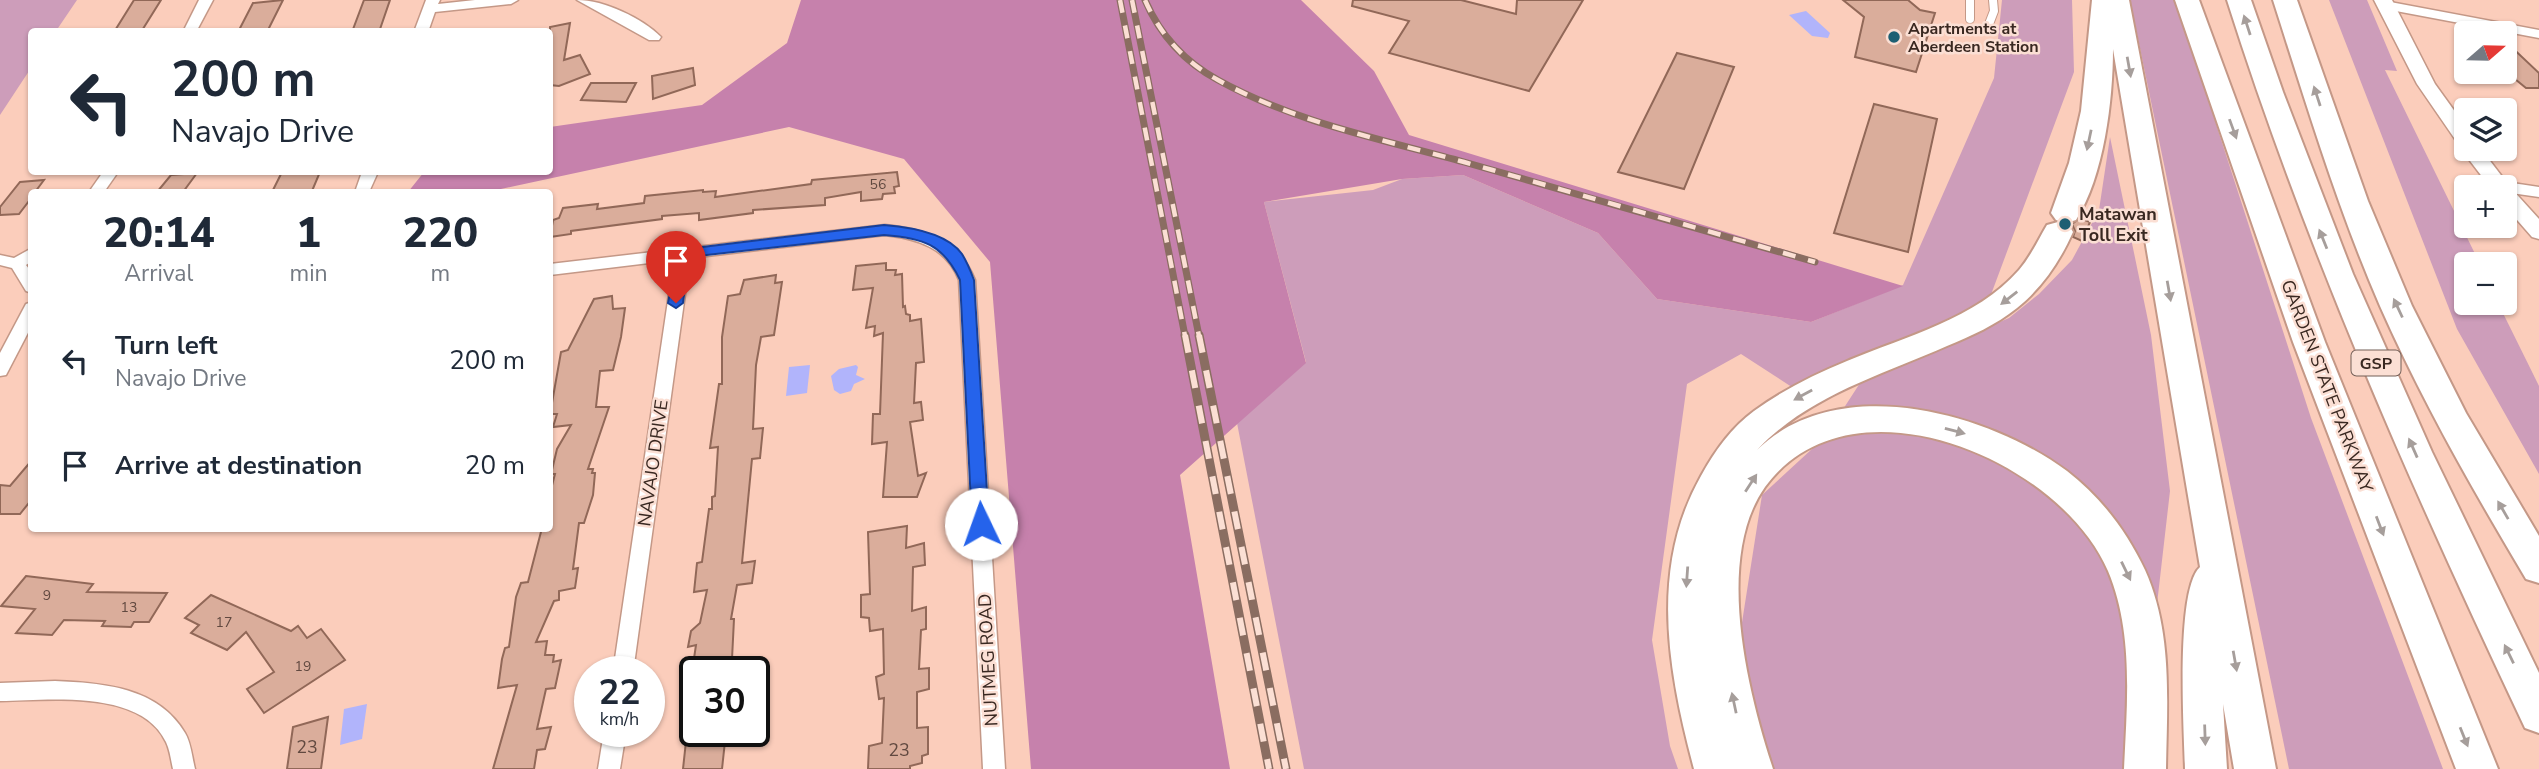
<!DOCTYPE html>
<meta charset="utf-8">
<style>
body{margin:0;font-family:"Nunito Sans",sans-serif;background:#f6f6f7;color:#1f2937;height:100vh;display:flex;flex-direction:column;font-size:26px;white-space:nowrap}
*{box-sizing:border-box;margin:0}
p{font-size:23px;color:#747a83}
.icon{flex:none;width:38px;height:38px;fill:none;stroke:currentColor;stroke-width:2;stroke-linecap:round;stroke-linejoin:round}
.map{position:relative;flex:1;overflow:hidden}
.details{position:absolute;left:28px;top:189px;width:525px;height:343px;display:flex;flex-direction:column;background:#fff;border-radius:7px;box-shadow:0 2px 5px #0004}
.details>*{flex:none}
.banner{position:absolute;left:28px;top:28px;width:525px;height:147px;border-radius:7px;box-shadow:0 2px 5px #0004;background:#fff;color:#1f2937;overflow:hidden}
.needle{width:46px;rotate:70deg}
.fabs{position:absolute;left:2454px;top:21px;display:grid;gap:14px}
.fabs a{display:grid;place-items:center;width:63px;height:63px;border-radius:7px;background:#fff;box-shadow:0 2px 5px #0004;font-size:35px}
.speed{position:absolute;left:574px;top:656px;display:flex;gap:14px;font-size:35px;font-weight:700;text-align:center}
.speed>*{display:grid;place-content:center;width:91px;height:91px;border-radius:50%;background:#fff;box-shadow:0 2px 5px #0004;line-height:1}
.speed small{font-size:18px;font-weight:400}
.speed .limit{border:4px solid #111;border-radius:10px;background:#fff;color:#111}
.pin{position:absolute;display:grid;place-items:center;width:60px;height:60px;color:#fff;margin:-72px -30px;border-radius:50% 50% 50% 0;rotate:-45deg;box-shadow:0 0 7px #0007}
.pin .icon{rotate:45deg}
.me{position:absolute;width:77px;margin:-38px;rotate:357deg;stroke-linejoin:round;filter:drop-shadow(0 0 5px #0008)}
.turn{display:flex;align-items:center;gap:24px;height:147px;padding:0 28px;font-size:32px}
.turn .icon{width:91px;height:91px;stroke-width:2.5}
.turn b{display:block;font-size:49px;line-height:60px}
.eta{display:flex;justify-content:space-evenly;align-items:center;height:119px;text-align:center}
.eta b{font-size:42px;font-weight:800;line-height:49px}
ul{padding:0;list-style:none}
li{display:flex;align-items:center;gap:21px;height:105px;padding:0 28px}
li div{flex:1}
li b{display:block;font-size:26px}
li em{font-style:normal}
.map>svg:first-child{display:block}
.green{fill:#cd9dba}
.forest{fill:#c681ac}
.water{fill:#b1b4fb}
.building{fill:#daad9b;stroke:#916858;stroke-width:2}
.lines{fill:none;stroke-linecap:round;stroke-linejoin:round}
.service-casing{stroke:#c49887;stroke-width:10}
.minor-casing{stroke:#c49887;stroke-width:3}
.tertiary-casing{stroke:#c49887;stroke-width:3}
.motorway-casing{stroke:#c49887;stroke-width:4}
.service{stroke:#fff;stroke-width:8}
.minor{fill:#fff;fill-rule:evenodd}
.tertiary{fill:#fff;fill-rule:evenodd}
.motorway{fill:#fff;fill-rule:evenodd}
.rail-far1-casing{stroke:#8a6d61;stroke-width:7}
.rail-casing{stroke:#8a6d61;stroke-width:9}
.rail-far1{stroke:#fbdfd4;stroke-width:4.5;stroke-dasharray:13;stroke-linecap:butt}
.rail{stroke:#fbdfd4;stroke-width:6;stroke-dasharray:18;stroke-linecap:butt}
.oneway{fill:#a69e9b}
.route{fill:#2563eb;stroke:#184099;stroke-width:2}
.poi-dot{fill:#1d5f73;stroke:#fbdfd4;stroke-width:2.5}
.labels{text-anchor:middle;stroke-width:5;stroke-linejoin:round;paint-order:stroke}
.number-label{font-size:14px;fill:#614940}
.far-poi-label{font-size:16px;font-weight:bold;fill:#392821;stroke:#fbdfd4;text-anchor:start}
.shield{fill:#fbdfd4;stroke:#735f57;stroke-width:2}
.shield-label{font-size:16px;font-weight:bold;fill:#392821}
.poi-label{font-size:18px;font-weight:bold;fill:#392821;stroke:#fbdfd4;text-anchor:start}
.street-label{font-size:18px;fill:#392821;stroke:#fbdfd4}
.near-number-label{font-size:18px;fill:#614940}
</style>
<div class="map">
<svg width="2539" height="769" viewBox="0 0 2539 769">
<rect width="100%" height="100%" fill="#fbcdbb"/>
<!-- green -->
<g class="green">
<path d="M0,0H77L56,31L32,32L31,68L0,115Z"/>
<path d="M2002,0H2072L2074,72L1986,308L1801,393L1741,354L1687,384L1652,640L1670,746L1678,769H1304L1237,423L1306,362L1264,202L1373,190L1402,179L1463,175L1598,233L1657,299L1811,322L1903,285L1994,78Z"/>
<path d="M2130,0H2176L2311,418L2443,769H2289Z"/>
<path d="M2329,0H2367L2397,71L2385,70L2480,264H2466V303H2498L2539,386V474L2457,329Z"/>
<path d="M2110,137L2151,335L2170,491L2138,769H1774L1738,648L1762,495L1825,437L1862,380L2009,318L2039,294L2072,260L2099,210Z"/>
</g>
<!-- forest -->
<path class="forest" d="M801,0H1301L1374,71L1409,135L1903,286L1811,322L1657,299L1598,233L1463,175L1402,179L1264,202L1306,363L1180,475L1230,769H1031L990,262L904,159L789,127L487,192H408L424,172H550V127L702,105L787,43Z"/>
<!-- water -->
<g class="water">
<path d="M1806,11L1830,33L1828,38L1812,36L1789,15Z"/>
<path d="M810,365L807,393L786,396L789,367Z"/>
<path d="M856,365L858,367L856,375L865,379L854,384L851,391L840,394L834,390L831,376L839,369Z"/>
<path d="M367,704L362,739L340,745L344,709Z"/>
</g>
<!-- building -->
<g class="building">
<path d="M134,0H161L141,32H114Z"/>
<path d="M283,0L267,32H238L253,3Z"/>
<path d="M364,0H390L379,32H352Z"/>
<path d="M1353,0H1461L1516,14L1517,0H1583L1529,91L1389,53L1409,21L1352,6Z"/>
<path d="M1843,0H1908L1920,10L1935,13L1916,72L1855,57L1864,17Z"/>
<path d="M570,23L564,60L580,55L590,74L559,86L550,85V27Z"/>
<path d="M2504,40L2539,73V88H2526L2504,70Z"/>
<path d="M1677,53L1734,67L1684,189L1618,172Z"/>
<path d="M693,68L695,85L653,99L652,76Z"/>
<path d="M591,83H636L626,102L581,100Z"/>
<path d="M1874,104L1937,119L1908,252L1834,233Z"/>
<path d="M282,172H320L312,191L272,192Z"/>
<path d="M897,172L899,186L894,187L895,193L883,194L882,199L861,201V192L825,198V205L753,210V213L699,220V213L662,216V219L571,231V234L550,237L553,220L559,218L563,208L598,204L597,209L644,203L645,196L703,190V192L716,191L715,197L811,184L812,180Z"/>
<path d="M197,173L183,192H157L171,175Z"/>
<path d="M44,180L35,192H32V197L19,214L0,215V207L20,182Z"/>
<path d="M2080,218L2090,222L2082,241L2073,237L2075,231L2072,224Z"/>
<path d="M886,263V270H896L895,275L902,274L903,307L905,306L906,314L910,315V321L921,319L924,362L916,363L914,403L921,402L923,420L910,422L918,476L926,473L917,497H883L887,442L872,444L873,414H880L883,333L874,336L875,326L866,328L873,288L853,290L856,266Z"/>
<path d="M776,275L775,283L782,282L774,335L761,337L756,365L753,429L763,428L760,458L752,459L742,563L755,561L752,583L737,585L731,619H734L732,659L693,665L696,645L688,647L691,631L700,623L707,590L694,592L697,563L702,562L709,509H712V497L715,496L718,447L710,448L719,384H722V337L728,296L740,294L744,280Z"/>
<path d="M612,296L613,309L625,308L621,337L613,370L600,371L596,407H609L588,469H593L592,473H595L593,495L584,523H579L573,569L578,568L575,588L559,591V600L554,601L536,642L547,641L545,655H554L553,662L561,660L555,688L546,689L537,729L551,727L545,749L537,750L534,769H493L517,685L498,688L502,659L505,648L509,647L516,597L521,583L528,582L542,528H550V493L555,474H551L557,449L571,425L553,427L557,414H550L561,352L568,350L594,299Z"/>
<path d="M32,460V499L20,514H0V485L10,486Z"/>
<path d="M907,526L906,548L924,543L925,565L913,567L912,611L926,607V629L921,630L919,669L929,668V689L917,692V728L928,727V754L922,756V763L910,766V769H868L869,746L882,743L884,698L879,699L876,677L884,674L883,629L870,631L869,618L861,617V595L870,594L868,532Z"/>
<path d="M26,576L93,584L87,592L167,593L149,622H134L131,627L102,626L105,621L64,620L52,635L16,633L35,609L1,606Z"/>
<path d="M211,595L291,631L298,626L307,638L321,629L345,660L264,713L247,689L274,672L246,632L227,650L191,633L199,625L185,618Z"/>
<path d="M328,717L321,769H287L293,727Z"/>
<path d="M687,732H726L722,769H683Z"/>
</g>
<g class="lines">
<!-- service casing -->
<g class="service-casing">
<g id="service">
<path d="M1970,0V19"/>
<path d="M1989,24L1994,11L1993,0"/>
</g>
</g>
<!-- minor casing -->
<g class="minor-casing">
<g id="minor">
<path d="M199,0H213L196,32H183Z"/>
<path d="M426,0H440L438,4L475,0H518L511,4L435,12L428,32H414Z"/>
<path d="M577,0C604,0 642,18 661,37L659,40H649Z"/>
<path d="M2385,1L2539,30V38L2380,8L2378,5Z"/>
<path d="M103,172H118L104,192H89Z"/>
<path d="M362,172H378L369,192H355Z"/>
<path d="M2499,181L2539,187V197L2504,192V187H2492L2494,183Z"/>
<path d="M885,225C926,229 959,240 975,280L1005,769H983L959,280C946,247 918,239 885,235L690,258L633,672H613L674,260L550,275V264Z"/>
<path d="M32,248V261L26,265L32,273V293L26,291L12,268L0,265V255L14,258Z"/>
<path d="M32,302V325L6,375L0,376V353L26,304Z"/>
<path d="M55,681C103,683 158,687 185,733C191,743 192,757 195,769H173C171,761 170,750 166,742C141,689 49,700 0,701V683Z"/>
<path d="M604,732H626L620,769H598Z"/>
</g>
</g>
<!-- tertiary casing -->
<g class="tertiary-casing">
<path id="tertiary" d="M2374,0H2392L2435,84L2466,127V149H2481L2510,187L2539,219V239L2532,237L2504,205V187H2490L2464,153L2461,149L2463,146L2459,145L2417,84Z"/>
</g>
<!-- motorway casing -->
<g class="motorway-casing">
<g id="motorway">
<path d="M2092,0H2129L2276,769H2234L2223,704L2227,769H2185C2184,731 2175,590 2200,567L2113,49C2113,100 2104,176 2076,220L2066,223L2056,220L2051,213L2069,163L2081,111Z"/>
<path d="M2175,0H2199L2325,342L2498,769H2456L2293,342Z"/>
<path d="M2227,0H2251L2283,92L2353,274L2432,452L2539,673V733L2525,728C2412,489 2307,252 2227,0Z"/>
<path d="M2273,0H2297L2368,201L2412,306L2466,413L2539,536V583L2526,579C2473,490 2422,401 2380,306C2337,207 2306,103 2273,0Z"/>
<path d="M2058,222L2069,225L2073,232C2060,261 2042,288 2017,308C1996,325 1971,336 1947,346C1881,375 1808,396 1757,450C1837,371 1987,412 2067,471C2101,497 2127,532 2145,570C2173,632 2167,703 2166,769H2124C2127,703 2134,633 2108,571C2060,459 1850,370 1765,487C1714,559 1748,693 1773,769H1694C1668,671 1649,568 1701,476C1714,452 1732,427 1754,411C1783,390 1815,374 1847,361C1906,336 1976,319 2019,270C2031,256 2038,240 2047,225Z"/>
</g>
</g>
<!-- service -->
<use href="#service" class="service"/>
<!-- minor -->
<use href="#minor" class="minor"/>
<!-- tertiary -->
<use href="#tertiary" class="tertiary"/>
<!-- motorway -->
<use href="#motorway" class="motorway"/>
<!-- rail-far1 casing -->
<g class="rail-far1-casing">
<g id="rail-far1">
<path d="M1120,0L1185,336"/>
<path d="M1132,0L1199,336"/>
<path d="M1145,0C1160,35 1185,62 1218,80C1294,122 1381,139 1464,162C1581,195 1698,228 1815,262"/>
</g>
</g>
<!-- rail casing -->
<g class="rail-casing">
<g id="rail">
<path d="M1185,335L1269,769"/>
<path d="M1199,335L1286,769"/>
</g>
</g>
<!-- rail-far1 -->
<use href="#rail-far1" class="rail-far1"/>
<!-- rail -->
<use href="#rail" class="rail"/>
</g>
<!-- one-way arrows -->
<defs><path id="oneway-solid" d="M-6-.8H1V-3.2L6.5 0L1 3.2V.8H-6Z" transform="scale(1.75)"/></defs>
<g class="oneway">
<use href="#oneway-solid" transform="translate(2247 25) rotate(-108)"/>
<use href="#oneway-solid" transform="translate(2129 67) rotate(80)"/>
<use href="#oneway-solid" transform="translate(2317 96) rotate(-108)"/>
<use href="#oneway-solid" transform="translate(2233 129) rotate(70)"/>
<use href="#oneway-solid" transform="translate(2089 140) rotate(102)"/>
<use href="#oneway-solid" transform="translate(2323 239) rotate(-112)"/>
<use href="#oneway-solid" transform="translate(2169 291) rotate(80)"/>
<use href="#oneway-solid" transform="translate(2009 298) rotate(142)"/>
<use href="#oneway-solid" transform="translate(2398 308) rotate(-115)"/>
<use href="#oneway-solid" transform="translate(1803 395) rotate(151)"/>
<use href="#oneway-solid" transform="translate(1955 431) rotate(15)"/>
<use href="#oneway-solid" transform="translate(2413 448) rotate(-114)"/>
<use href="#oneway-solid" transform="translate(1751 483) rotate(-57)"/>
<use href="#oneway-solid" transform="translate(2503 510) rotate(-120)"/>
<use href="#oneway-solid" transform="translate(2380 526) rotate(69)"/>
<use href="#oneway-solid" transform="translate(2126 571) rotate(64)"/>
<use href="#oneway-solid" transform="translate(1687 577) rotate(94)"/>
<use href="#oneway-solid" transform="translate(2509 654) rotate(-116)"/>
<use href="#oneway-solid" transform="translate(2235 661) rotate(80)"/>
<use href="#oneway-solid" transform="translate(1734 703) rotate(-102)"/>
<use href="#oneway-solid" transform="translate(2205 735) rotate(88)"/>
<use href="#oneway-solid" transform="translate(2464 737) rotate(68)"/>
</g>
<!-- route -->
<path class="route" d="M884,225C909,227 947,233 962,254C967,262 971,272 974,280L989,524L987,529H975L972,524L960,280C943,244 923,238 884,235L689,257L683,303L676,308L668,303L678,250Z"/>
<!-- markers -->
<g class="poi-dot">
<circle cx="1894" cy="37" r="7"/>
<circle cx="2065" cy="224" r="7"/>
</g>
<g class="labels">
<!-- number labels -->
<g class="number-label">
<text x="878" y="189">56</text>
<text x="47" y="600">9</text>
<text x="129" y="612">13</text>
<text x="224" y="627">17</text>
<text x="303" y="671">19</text>
</g>
<!-- far-poi labels -->
<g class="far-poi-label">
<text x="1908" y="34">Apartments at<tspan x="1908" dy="18">Aberdeen Station</tspan></text>
</g>
<!-- shield labels -->
<rect class="shield" x="2351.5" y="350.5" width="49" height="25" rx="5"/>
<g class="shield-label">
<text x="2376" y="369">GSP</text>
</g>
<!-- poi labels -->
<g class="poi-label">
<text x="2079" y="220">Matawan<tspan x="2079" dy="21">Toll Exit</tspan></text>
</g>
<!-- street labels -->
<g class="street-label">
<text transform="translate(2327 386) rotate(69)" y="6">GARDEN STATE PARKWAY</text>
<text transform="translate(653 463) rotate(-82)" y="6">NAVAJO DRIVE</text>
<text transform="translate(988 660) rotate(-93)" y="6">NUTMEG ROAD</text>
</g>
<!-- near-number labels -->
<g class="near-number-label">
<text x="307" y="753">23</text>
<text x="899" y="756">23</text>
</g>
</g>
</svg>
<div class="fabs">
<a><svg class="needle" viewBox="-14 -14 28 28"><path d="M0-13l5 13h-10z" fill="#e53935"/><path d="M0 13l5-13h-10z" fill="#747a83"/></svg></a>
<a><svg class="icon" aria-label="layers" viewBox="0 0 24 24"><path d="M12 4l9 5-9 5-9-5zM3 14l9 5 9-5"/></svg></a>
<a>+</a>
<a>−</a>
</div>
<div class="speed"><div>22<small>km/h</small></div><div class="limit">30</div></div>
<div class="pin" style="left:676px;top:303px;background:#d93025"><svg class="icon" aria-label="arrive" viewBox="0 0 24 24"><path d="M6 21V4h12l-3 4 3 4H6"/></svg></div>
<svg class="me" style="left:981px;top:524px" viewBox="-20 -20 40 40"><circle r="19" fill="#fff"/><path d="M0-13L10 11 0 6-10 11z" fill="#2563eb"/></svg>
<div class="banner">
<div class="turn"><svg class="icon" aria-label="left" viewBox="0 0 24 24"><path d="M17 20v-9H6M10 6l-5 5 5 5"/></svg><div><b>200 m</b>Navajo Drive</div></div>
</div>
<section class="details">
<div class="eta">
<div><b>20:14</b><p>Arrival</p></div>
<div><b>1</b><p>min</p></div>
<div><b>220</b><p>m</p></div>
</div>
<ul>
<li><svg class="icon" aria-label="left" viewBox="0 0 24 24"><path d="M17 20v-9H6M10 6l-5 5 5 5"/></svg><div><b>Turn left</b><p>Navajo Drive</p></div><em>200 m</em></li>
<li><svg class="icon" aria-label="arrive" viewBox="0 0 24 24"><path d="M6 21V4h12l-3 4 3 4H6"/></svg><div><b>Arrive at destination</b></div><em>20 m</em></li>
</ul>
</section>
</div>
